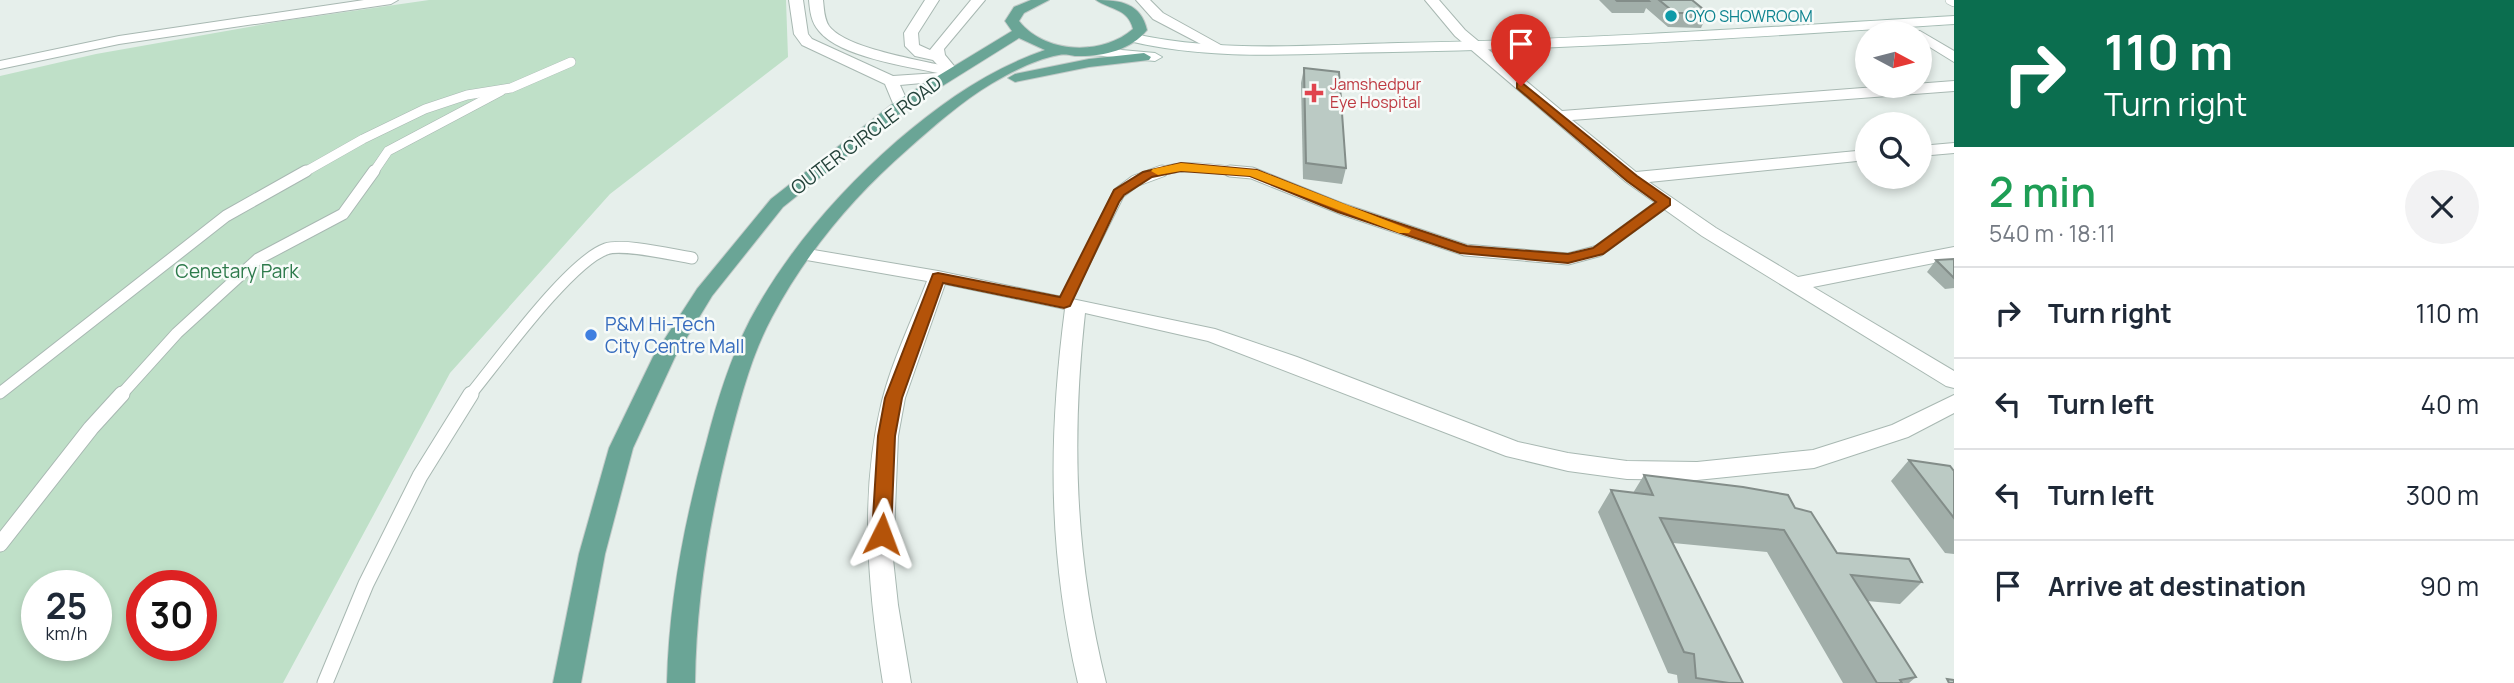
<!DOCTYPE html>
<meta charset="utf-8">
<style>
body{margin:0;font-family:Manrope,sans-serif;background:#f2f2f3;color:#1f2937;height:100vh;display:flex;flex-direction:column;font-size:26px;white-space:nowrap}
*{box-sizing:border-box;margin:0}
p{font-size:23px;color:#747a83}
.icon{flex:none;width:38px;height:38px;fill:none;stroke:currentColor;stroke-width:2;stroke-linecap:round;stroke-linejoin:round}
.map{position:relative;flex:1;overflow:hidden}
.panel{display:flex;flex-direction:column;background:#fff;width:560px}
.panel>*{flex:none}
.hud{background:#0b6e4f;color:#fff;overflow:hidden}
.needle{width:46px;rotate:97deg}
.tools{position:absolute;left:1855px;top:21px;display:grid;gap:14px}
.tools a{display:grid;place-items:center;width:77px;height:77px;border-radius:50%;background:#fff;box-shadow:0 4px 10px #0003;font-size:35px}
.speed{position:absolute;left:21px;top:570px;display:flex;gap:14px;font-size:35px;font-weight:700;text-align:center}
.speed>*{display:grid;place-content:center;width:91px;height:91px;border-radius:50%;background:#fff;box-shadow:0 4px 10px #0003;line-height:1}
.speed small{font-size:18px;font-weight:400}
.speed .limit{border:10px solid #d22;background:#fff;color:#111}
.pin{position:absolute;display:grid;place-items:center;width:60px;height:60px;color:#fff;margin:-72px -30px;border-radius:50% 50% 50% 0;rotate:-45deg;box-shadow:0 0 7px #0007}
.pin .icon{rotate:45deg}
.me{position:absolute;width:77px;margin:-38px;rotate:3deg;stroke-linejoin:round;filter:drop-shadow(0 0 5px #0008)}
.turn{display:flex;align-items:center;gap:24px;height:147px;padding:0 35px;font-size:32px}
.turn .icon{width:91px;height:91px;stroke-width:2.5}
.turn b{display:block;font-size:49px;line-height:60px}
.round{display:grid;place-items:center;flex:none;width:74px;height:74px;border-radius:37px;background:#f2f2f3}
.headline{display:flex;align-items:center;justify-content:space-between;height:119px;padding:0 35px}
h1{font-size:42px;font-weight:600;line-height:52px;color:#1e9e55}
ul{padding:0;list-style:none}
li{display:flex;align-items:center;gap:21px;height:91px;padding:0 35px;border-top:2px solid #e0e1e3}
li div{flex:1}
li b{display:block;font-size:26px}
li em{font-style:normal}
main{display:flex;flex:1;min-height:0}
.map>svg:first-child{display:block}
.green{fill:#bfe0c8;fill-rule:evenodd}
.lines{fill:none;stroke-linecap:round;stroke-linejoin:round}
.service-far2-casing{stroke:#a8b8b2;stroke-width:10}
.service-far1-casing{stroke:#a8b8b2;stroke-width:13}
.service-casing{stroke:#a8b8b2;stroke-width:17}
.minor-casing{stroke:#a8b8b2;stroke-width:2}
.tertiary-casing{stroke:#a8b8b2;stroke-width:2}
.secondary-casing{stroke:#a4bbb3;stroke-width:2}
.primary-casing{stroke:#c2cac8;stroke-width:2}
.service-far2{stroke:#fff;stroke-width:9}
.service-far1{stroke:#fff;stroke-width:11}
.service{stroke:#fff;stroke-width:15}
.minor{fill:#fff;fill-rule:evenodd}
.tertiary{fill:#fff;fill-rule:evenodd}
.secondary{fill:#fff;fill-rule:evenodd}
.primary{fill:#6aa596;fill-rule:evenodd}
.wall{fill:#a1aea9}
.building{fill:#bbcac4;stroke:#838d89;stroke-width:2}
.route{fill:#b45309;stroke:#753606;stroke-width:2}
.slow{fill:#f59e0b}
.culture-dot{fill:#0f9aa8;stroke:#f7fbf9;stroke-width:2.5}
.health-dot{fill:#e0444e;stroke:#f7fbf9;stroke-width:2.5}
.shop-dot{fill:#3f7fe0;stroke:#f7fbf9;stroke-width:2.5}
.labels{text-anchor:middle;stroke-width:5;stroke-linejoin:round;paint-order:stroke}
.far-culture-label{font-size:16px;fill:#0d838f;stroke:#f7fbf9;text-anchor:start}
.far-health-label{font-size:16px;fill:#be3a42;stroke:#f7fbf9;text-anchor:start}
.street-label{font-size:19px;fill:#24423a;stroke:#f7fbf9}
.park-label{font-size:19px;fill:#2d7a4b;stroke:#f7fbf9}
.shop-label{font-size:19px;fill:#366cbe;stroke:#f7fbf9;text-anchor:start}
</style>
<main>
<div class="map">
<svg width="1954" height="683" viewBox="0 0 1954 683">
<rect width="100%" height="100%" fill="#e6efeb"/>
<!-- green -->
<path class="green" d="M429,0H786L788,57L610,194L450,373L283,683H0V76L96,54L283,21ZM37,586H96V646H37ZM142,586H201V646H142Z"/>
<g class="lines">
<!-- service-far2 casing -->
<g class="service-far2-casing">
<g id="service-far2">
<path d="M1950,0L1954,2"/>
<path d="M303,173L363,139L425,109L467,95L511,88L571,62"/>
<path d="M373,173L388,151L501,91"/>
<path d="M1157,173C1185,162 1220,170 1248,173"/>
</g>
</g>
<!-- service-far1 casing -->
<g class="service-far1-casing">
<g id="service-far1">
<path d="M1230,171L1252,173L1342,209L1465,250L1568,259L1598,251L1665,202"/>
<path d="M1064,303L1119,193L1135,181L1162,171"/>
<path d="M0,393L226,216L306,171"/>
<path d="M121,395L177,333L258,259L343,214L374,171"/>
<path d="M470,395C498,361 569,262 606,249C623,243 673,255 692,258"/>
</g>
</g>
<!-- service casing -->
<g class="service-casing">
<g id="service">
<path d="M0,544L91,428L122,394"/>
<path d="M325,683L366,584L420,476L471,394"/>
</g>
</g>
<!-- minor casing -->
<g class="minor-casing">
<g id="minor">
<path d="M925,0H939L918,33L919,45L930,50L971,0H985L944,49L945,55L959,72L957,75H947L933,60L915,56L905,46L904,33Z"/>
<path d="M1425,0H1439L1465,30L1562,111L1954,81V91L1572,120L1636,172L1867,150V160L1649,182L1716,228L1798,277L1954,247V259L1813,287L1954,371V388L1946,386L1702,236L1626,182L1455,36Z"/>
<path d="M1920,31L1954,51V62L1920,41V33H1914Z"/>
<path d="M1954,143V153L1920,156V146Z"/>
<path d="M802,248L938,271L1215,329L1297,357L1518,442L1568,453L1627,461L1697,462L1813,450L1892,425L1954,395V413L1908,437L1814,468L1697,480L1627,479L1568,471L1506,456L1208,341L1085,313C1071,441 1075,558 1106,683H1078C1048,554 1048,439 1065,309L945,284L905,398L898,436L893,559L898,605L911,683H883C868,590 859,494 882,401C892,361 912,320 927,281L795,258L792,254Z"/>
</g>
</g>
<!-- tertiary casing -->
<g class="tertiary-casing">
<g id="tertiary">
<path d="M364,0H398L391,4L119,44L0,69V61L119,36Z"/>
<path d="M789,0H803L808,34L812,39L893,76L938,73C906,66 840,57 819,31C811,22 810,11 809,0H823C824,8 824,19 829,26C847,50 928,61 957,69L959,72L944,81L900,85L909,105L907,108H895L885,84L802,45L794,34Z"/>
<path d="M1136,0H1150L1163,13L1228,49L1221,53L1216,52L1153,19Z"/>
</g>
</g>
<!-- secondary casing -->
<g class="secondary-casing">
<g id="secondary">
<path d="M1954,16V24C1767,36 1580,49 1393,52C1305,53 1216,62 1129,41L1127,38L1134,34C1221,53 1310,45 1398,43C1584,40 1769,27 1954,16Z"/>
<path d="M1088,47L1155,53L1162,57L1155,61L1083,54L1081,51Z"/>
</g>
</g>
<!-- primary casing -->
<g class="primary-casing">
<g id="primary">
<path d="M1031,0H1049L1024,13L1019,21C1045,54 1102,56 1133,29C1128,8 1110,10 1096,0C1120,0 1141,3 1147,30C1130,51 1101,57 1075,56C1070,55 1064,54 1059,55C1036,59 1011,72 991,84C961,102 934,126 908,149C853,197 806,253 772,317C751,356 740,400 729,442C709,522 696,601 695,683H667C669,601 684,523 706,444C717,401 730,359 750,320C787,251 839,192 897,141C943,102 988,70 1045,50L1019,38L907,108L783,207L712,296L675,357L633,448L605,554L581,683H553L579,554L609,448L653,357L697,289L771,199L895,102L1012,31L1005,21L1014,7Z"/>
<path d="M1144,53L1151,57L1149,60L1089,67L1015,82L1008,78L1015,74L1089,59Z"/>
</g>
</g>
<!-- service-far2 -->
<use href="#service-far2" class="service-far2"/>
<!-- service-far1 -->
<use href="#service-far1" class="service-far1"/>
<!-- service -->
<use href="#service" class="service"/>
<!-- minor -->
<use href="#minor" class="minor"/>
<!-- tertiary -->
<use href="#tertiary" class="tertiary"/>
<!-- secondary -->
<use href="#secondary" class="secondary"/>
<!-- primary -->
<use href="#primary" class="primary"/>
</g>
<!-- wall -->
<g class="wall">
<path d="M1599,0H1692L1708,13L1701,28L1668,27L1646,8L1644,13H1612Z"/>
<path d="M1304,68L1346,168L1342,184L1303,179L1301,83Z"/>
<path d="M1954,259V288L1945,289L1927,272L1936,260Z"/>
<path d="M1909,460L1954,471V554L1945,553L1891,481Z"/>
<path d="M1644,475L1795,508L1837,553L1922,582L1900,604L1867,601L1916,677L1909,683H1843L1767,552L1673,543L1743,683H1678L1677,675L1668,673L1598,512L1611,490L1633,493Z"/>
</g>
<!-- building -->
<g class="building">
<path d="M1616,0H1648L1649,1H1617Z"/>
<path d="M1659,0H1692L1708,13H1675Z"/>
<path d="M1304,68L1339,72L1346,168L1306,163Z"/>
<path d="M1954,259V278L1936,260Z"/>
<path d="M1909,460L1950,466L1954,471V518Z"/>
<path d="M1644,475L1743,487L1788,495L1795,508L1811,512L1837,553L1909,559L1922,582L1851,575L1916,677L1900,680L1902,683H1877L1784,530L1660,518L1743,683H1729L1696,678L1694,654L1684,652L1611,490L1653,495Z"/>
<path d="M1947,679L1954,680V683H1949Z"/>
</g>
<!-- route -->
<path class="route" d="M1521,82L1637,176L1670,199V205L1603,254L1568,263L1460,253L1338,212L1250,176L1181,171L1152,177L1124,195L1119,202L1070,306L1064,308L943,283L902,398L895,436L891,534L888,540L882,542L875,540L872,534L878,436L885,398L933,274L938,273L1060,297L1114,190L1143,172L1181,163L1257,170L1347,206L1467,246L1568,254L1593,248L1656,202L1627,181L1517,88V83Z"/>
<!-- slow -->
<path class="slow" d="M1181,163L1257,170L1411,230L1409,233H1399L1250,176L1181,171L1158,175L1151,171L1153,169Z"/>
<!-- markers -->
<circle class="culture-dot" cx="1671" cy="16" r="7"/>
<path class="health-dot" d="M1310.5 82.5h7v7h7v7h-7v7h-7v-7h-7v-7h7z"/>
<circle class="shop-dot" cx="591" cy="335" r="7"/>
<g class="labels">
<!-- far-culture labels -->
<g class="far-culture-label">
<text x="1685" y="22">OYO SHOWROOM</text>
</g>
<!-- far-health labels -->
<g class="far-health-label">
<text x="1330" y="90">Jamshedpur<tspan x="1330" dy="18">Eye Hospital</tspan></text>
</g>
<!-- street labels -->
<g class="street-label">
<text transform="translate(866 135) rotate(-37)" y="7">OUTER CIRCLE ROAD</text>
</g>
<!-- park labels -->
<g class="park-label">
<text x="237" y="278">Cenetary Park</text>
</g>
<!-- shop labels -->
<g class="shop-label">
<text x="605" y="331">P&amp;M Hi-Tech<tspan x="605" dy="22">City Centre Mall</tspan></text>
</g>
</g>
</svg>
<div class="tools">
<a><svg class="needle" viewBox="-14 -14 28 28"><path d="M0-13l5 13h-10z" fill="#e53935"/><path d="M0 13l5-13h-10z" fill="#747a83"/></svg></a>
<a><svg class="icon" aria-label="search" viewBox="0 0 24 24"><circle cx="10" cy="10" r="6"/><path d="M15 15l6 6"/></svg></a>
</div>
<div class="speed"><div>25<small>km/h</small></div><div class="limit">30</div></div>
<div class="pin" style="left:1521px;top:86px;background:#d93025"><svg class="icon" aria-label="arrive" viewBox="0 0 24 24"><path d="M6 21V4h12l-3 4 3 4H6"/></svg></div>
<svg class="me" style="left:882px;top:534px" viewBox="-20 -20 40 40"><path d="M0-17L14 15 0 8-14 15z" fill="#b45309" stroke="#fff" stroke-width="4"/></svg>
</div>
<section class="panel">
<div class="hud">
<div class="turn"><svg class="icon" aria-label="right" viewBox="0 0 24 24"><path d="M7 20v-9h11M14 6l5 5-5 5"/></svg><div><b>110 m</b>Turn right</div></div>
</div>
<div class="headline"><div><h1>2 min</h1><p>540 m · 18:11</p></div><a class="round"><svg class="icon" aria-label="close" viewBox="0 0 24 24"><path d="M6 6l12 12M18 6L6 18"/></svg></a></div>
<ul>
<li><svg class="icon" aria-label="right" viewBox="0 0 24 24"><path d="M7 20v-9h11M14 6l5 5-5 5"/></svg><div><b>Turn right</b></div><em>110 m</em></li>
<li><svg class="icon" aria-label="left" viewBox="0 0 24 24"><path d="M17 20v-9H6M10 6l-5 5 5 5"/></svg><div><b>Turn left</b></div><em>40 m</em></li>
<li><svg class="icon" aria-label="left" viewBox="0 0 24 24"><path d="M17 20v-9H6M10 6l-5 5 5 5"/></svg><div><b>Turn left</b></div><em>300 m</em></li>
<li><svg class="icon" aria-label="arrive" viewBox="0 0 24 24"><path d="M6 21V4h12l-3 4 3 4H6"/></svg><div><b>Arrive at destination</b></div><em>90 m</em></li>
</ul>
</section>
</main>
